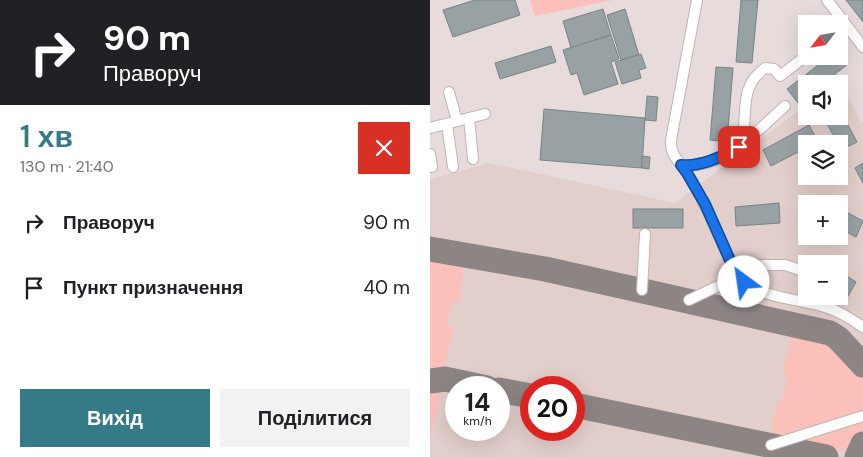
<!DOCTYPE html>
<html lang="uk">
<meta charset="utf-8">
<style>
body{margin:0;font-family:"DM Sans",sans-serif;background:#f2f2f2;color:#202124;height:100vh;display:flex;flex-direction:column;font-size:19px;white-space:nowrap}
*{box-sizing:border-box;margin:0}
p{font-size:16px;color:#757577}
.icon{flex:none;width:28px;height:28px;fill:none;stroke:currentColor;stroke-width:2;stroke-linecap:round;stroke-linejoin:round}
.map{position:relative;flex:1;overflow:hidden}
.sheet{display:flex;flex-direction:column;background:#fff;width:430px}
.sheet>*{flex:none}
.hud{background:#202124;color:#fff;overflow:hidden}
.needle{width:32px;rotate:239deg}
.fabs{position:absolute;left:368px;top:15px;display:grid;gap:10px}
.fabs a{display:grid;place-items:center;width:50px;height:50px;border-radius:0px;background:#fff;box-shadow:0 5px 20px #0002;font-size:25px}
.speed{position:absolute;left:15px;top:376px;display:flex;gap:10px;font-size:25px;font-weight:700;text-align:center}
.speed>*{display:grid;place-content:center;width:65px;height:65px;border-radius:50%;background:#fff;box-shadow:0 5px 20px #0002;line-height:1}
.speed small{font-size:12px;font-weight:400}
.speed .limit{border:8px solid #d22;background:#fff;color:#111}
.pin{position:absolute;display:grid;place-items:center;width:42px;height:42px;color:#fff;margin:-21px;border-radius:10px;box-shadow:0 2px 8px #0006}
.me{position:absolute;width:55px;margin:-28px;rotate:329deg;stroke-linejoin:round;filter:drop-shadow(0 0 4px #0008)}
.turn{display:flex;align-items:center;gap:18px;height:105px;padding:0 20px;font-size:22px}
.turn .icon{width:65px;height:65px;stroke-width:2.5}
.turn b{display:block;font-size:35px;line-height:42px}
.round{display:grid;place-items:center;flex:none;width:52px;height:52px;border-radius:0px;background:#f2f2f2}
.overview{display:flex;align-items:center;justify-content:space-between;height:85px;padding:0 20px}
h1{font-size:30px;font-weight:600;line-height:38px;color:#347a87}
.button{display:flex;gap:10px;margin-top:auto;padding:10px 20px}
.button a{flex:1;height:58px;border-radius:0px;background:#347a87;color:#fff;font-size:20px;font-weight:600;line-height:58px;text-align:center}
.button a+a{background:#f2f2f2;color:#202124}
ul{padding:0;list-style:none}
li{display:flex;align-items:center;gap:15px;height:65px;padding:0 20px}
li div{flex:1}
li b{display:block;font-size:19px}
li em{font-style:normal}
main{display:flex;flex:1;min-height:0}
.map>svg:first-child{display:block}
.built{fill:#e2cecb;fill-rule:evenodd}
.green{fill:#fbc0b9}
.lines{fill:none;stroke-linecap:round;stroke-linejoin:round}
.taxiway{stroke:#8c8584;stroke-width:25}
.building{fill:#98a2a4;stroke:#788385}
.minor-casing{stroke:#bfb4b3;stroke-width:12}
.minor{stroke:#fff;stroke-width:10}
.route-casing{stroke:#114b97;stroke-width:12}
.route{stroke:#1a73e8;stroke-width:9}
</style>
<main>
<section class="sheet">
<div class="hud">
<div class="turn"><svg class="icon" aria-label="right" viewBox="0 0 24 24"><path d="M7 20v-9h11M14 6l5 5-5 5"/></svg><div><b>90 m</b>Праворуч</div></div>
</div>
<div class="overview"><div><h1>1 хв</h1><p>130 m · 21:40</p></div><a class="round" style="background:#d93025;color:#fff"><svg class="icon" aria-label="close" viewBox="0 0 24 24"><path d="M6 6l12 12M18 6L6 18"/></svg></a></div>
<ul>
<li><svg class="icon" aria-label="right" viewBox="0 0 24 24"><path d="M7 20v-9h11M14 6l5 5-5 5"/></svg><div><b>Праворуч</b></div><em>90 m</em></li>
<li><svg class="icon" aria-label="arrive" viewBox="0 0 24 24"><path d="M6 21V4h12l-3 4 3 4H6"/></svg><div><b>Пункт призначення</b></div><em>40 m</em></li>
</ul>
<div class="button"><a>Вихід</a><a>Поділитися</a></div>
</section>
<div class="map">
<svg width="433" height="457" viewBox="0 0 433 457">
<rect width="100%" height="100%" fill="#e7dcdb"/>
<!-- built -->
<path class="built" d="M417,95L433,125V457H0V179L59,163L245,203L376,105V116H409V100ZM376,144H409V176H376ZM376,204H409V236H376ZM376,264H409V296H376ZM26,388H69V430H26ZM101,388H144V430H101Z"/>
<!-- green -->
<g class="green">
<path d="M100,0H183L105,16Z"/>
<path d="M0,258L34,265L29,302L21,301L17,327L23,328L14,370L0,373Z"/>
<path d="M366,333L395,340L404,346L433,376V413L346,436L342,430L347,401L352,402L357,377L353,376L361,338Z"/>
<path d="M12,386L0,441V389Z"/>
<path d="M433,420V428L421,452L369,442L373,438Z"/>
</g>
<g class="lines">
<!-- taxiway -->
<g class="taxiway">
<path d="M0,249L115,269L400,333L408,338L433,365"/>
<path d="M0,381L15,379L57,388"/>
<path d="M69,390L101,396"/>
<path d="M144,405L396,457"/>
<path d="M427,457L433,444"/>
</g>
</g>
<!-- building -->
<g class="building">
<path d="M45,0H85L90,15L23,37L13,10Z"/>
<path d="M311,0H328L322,63L306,62Z"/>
<path d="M416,0H433V22Z"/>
<path d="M173,9L181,35L141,48L133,21Z"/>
<path d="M195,9L209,55L191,60L177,15Z"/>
<path d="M181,35L189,59L181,62L188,84L154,95L147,73L141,75L133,50Z"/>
<path d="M121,46L126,62L70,79L65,63Z"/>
<path d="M409,52L418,64L392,84H376V96L368,103L357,89L400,56H409Z"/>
<path d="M211,54L216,68L209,70L211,78L192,84L185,62Z"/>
<path d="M286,67L303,68L297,142L280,140Z"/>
<path d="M217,96L228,97L226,121L215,120Z"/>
<path d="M409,108L427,142L411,150L393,116H409Z"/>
<path d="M114,109L215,118L212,168L110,160Z"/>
<path d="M379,125L388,142L376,144V148L341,166L333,150Z"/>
<path d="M212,156L220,157L219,169L212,168Z"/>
<path d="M433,163V183L425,168Z"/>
<path d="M349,203L350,223L306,226L305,207Z"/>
<path d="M409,208L433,221L426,237L409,228Z"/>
<rect x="203" y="209" width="50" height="19"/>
<path d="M409,271L426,282L413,305L398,296H409Z"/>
</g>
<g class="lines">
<!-- minor casing -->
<g class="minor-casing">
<g id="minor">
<path d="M267,0L241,140C240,157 250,161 258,174C277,206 292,242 307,276C330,299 366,298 395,307C409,311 421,319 433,327"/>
<path d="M397,0L433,47"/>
<path d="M19,92L27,121"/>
<path d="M39,118L43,159"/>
<path d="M17,124L23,167"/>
<path d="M0,128L55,114"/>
<path d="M321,136L314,127C316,102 313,84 335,68L344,69L350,76L376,56"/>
<path d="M0,154L2,167"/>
<path d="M251,165C293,170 326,132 355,106"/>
<path d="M212,290L215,234"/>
<path d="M259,300L332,265H355L376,272"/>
<path d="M341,445L433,416"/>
</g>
</g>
<!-- minor -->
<use href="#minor" class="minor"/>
</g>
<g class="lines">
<!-- route casing -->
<g class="route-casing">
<path id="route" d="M309,147C292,157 271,167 251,165L257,173L275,204L307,276L314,282"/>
</g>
<!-- route -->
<use href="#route" class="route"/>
</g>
</svg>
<div class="fabs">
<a><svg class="needle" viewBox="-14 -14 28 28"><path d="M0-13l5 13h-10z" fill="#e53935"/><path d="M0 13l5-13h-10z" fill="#757577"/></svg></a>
<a><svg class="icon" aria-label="sound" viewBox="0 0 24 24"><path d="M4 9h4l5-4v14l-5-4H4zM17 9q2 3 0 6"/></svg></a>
<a><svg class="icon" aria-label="layers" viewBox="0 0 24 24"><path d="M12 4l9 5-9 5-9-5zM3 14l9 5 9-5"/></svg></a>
<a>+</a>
<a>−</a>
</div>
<div class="speed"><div>14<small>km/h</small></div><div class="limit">20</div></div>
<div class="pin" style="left:309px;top:147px;background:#d93025"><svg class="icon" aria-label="arrive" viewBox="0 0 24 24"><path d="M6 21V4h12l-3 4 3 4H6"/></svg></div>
<svg class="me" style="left:314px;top:282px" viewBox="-20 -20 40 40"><circle r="19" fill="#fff"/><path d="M0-13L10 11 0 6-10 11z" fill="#1a73e8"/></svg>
</div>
</main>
